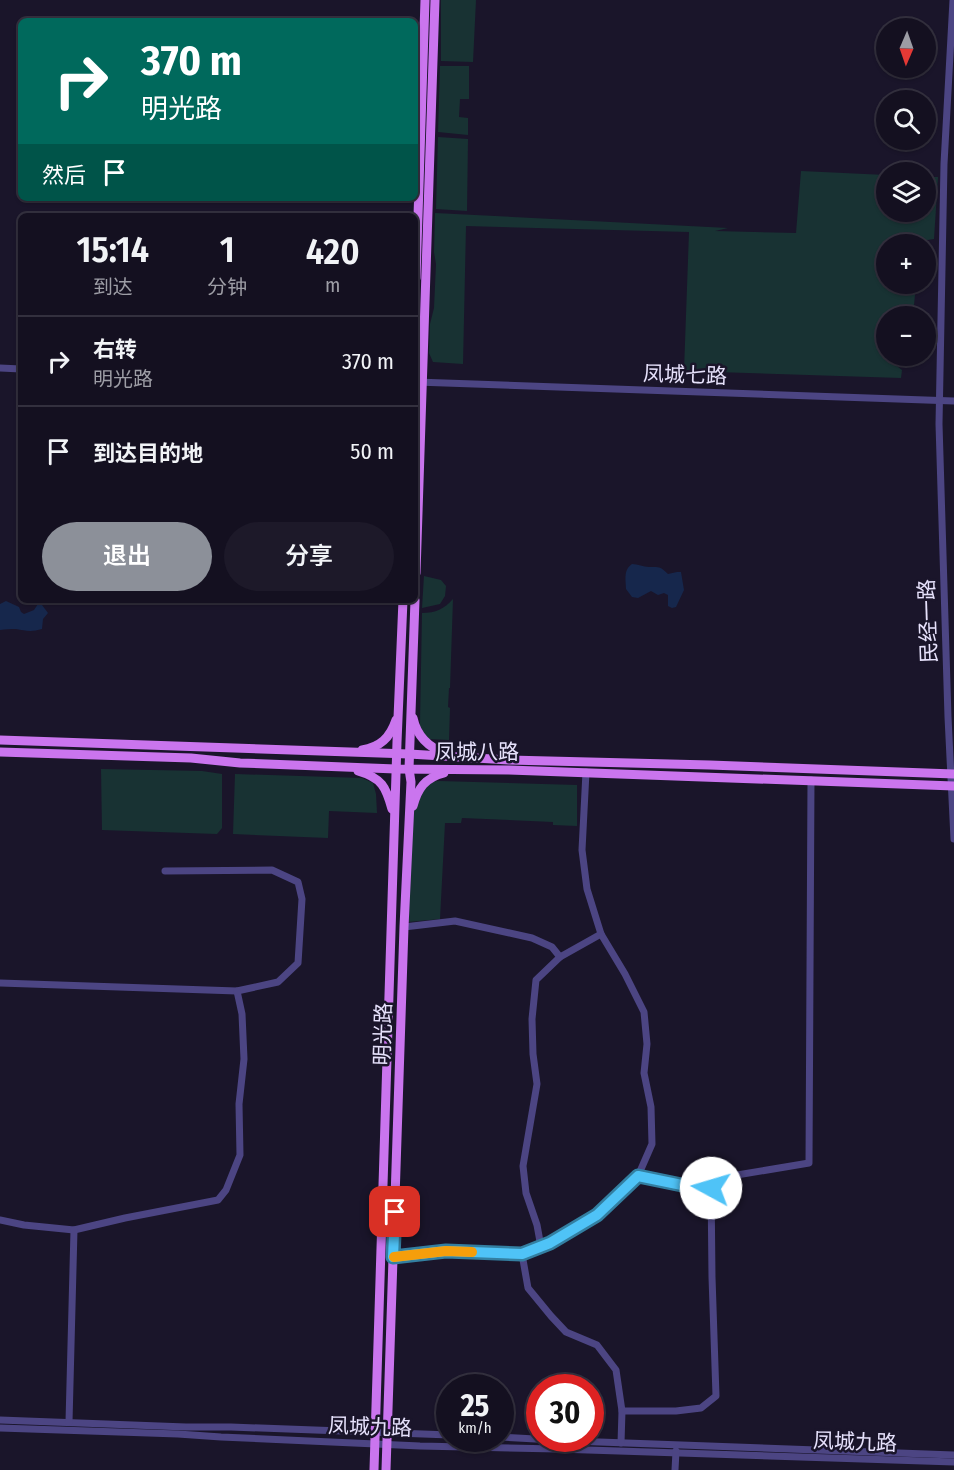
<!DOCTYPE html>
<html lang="zh">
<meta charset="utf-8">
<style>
body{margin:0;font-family:"Fira Sans Condensed","Noto Sans SC",sans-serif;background:#1d1929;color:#f1f3f6;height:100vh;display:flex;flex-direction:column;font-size:22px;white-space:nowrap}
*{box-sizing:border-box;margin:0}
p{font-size:20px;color:#9d9da5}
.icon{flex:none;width:33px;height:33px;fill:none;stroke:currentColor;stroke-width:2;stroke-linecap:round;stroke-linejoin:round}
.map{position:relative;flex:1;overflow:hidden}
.drawer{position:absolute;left:18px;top:213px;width:400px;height:390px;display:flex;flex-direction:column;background:#141020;border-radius:9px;box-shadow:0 2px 4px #0004,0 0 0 2px #33303e}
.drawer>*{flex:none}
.hud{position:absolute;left:18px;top:18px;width:400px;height:183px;border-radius:9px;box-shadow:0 2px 4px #0004,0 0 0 2px #33303e;background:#00695c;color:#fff;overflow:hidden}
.needle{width:39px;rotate:182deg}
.buttons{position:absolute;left:876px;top:18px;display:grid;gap:12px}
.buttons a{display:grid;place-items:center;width:60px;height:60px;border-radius:50%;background:#141020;box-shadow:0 2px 4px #0004,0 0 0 2px #33303e;font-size:30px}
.speed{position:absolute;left:436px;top:1374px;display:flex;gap:12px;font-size:30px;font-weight:700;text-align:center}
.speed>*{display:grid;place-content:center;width:78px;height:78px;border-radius:50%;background:#141020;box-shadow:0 2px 4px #0004,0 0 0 2px #33303e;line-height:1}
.speed small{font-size:15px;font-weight:400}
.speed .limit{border:9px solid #d22;background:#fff;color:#111}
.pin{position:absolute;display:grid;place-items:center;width:51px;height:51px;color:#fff;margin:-26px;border-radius:12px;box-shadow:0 3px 9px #0006}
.me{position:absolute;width:66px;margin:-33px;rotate:276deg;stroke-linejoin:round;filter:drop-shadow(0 0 4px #0008)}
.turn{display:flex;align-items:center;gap:21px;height:126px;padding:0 24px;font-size:27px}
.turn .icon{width:78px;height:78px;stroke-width:2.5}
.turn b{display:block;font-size:42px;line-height:51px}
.then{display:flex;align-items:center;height:57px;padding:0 24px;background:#0003;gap:12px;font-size:22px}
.eta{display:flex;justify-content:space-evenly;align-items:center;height:102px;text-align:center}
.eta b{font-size:36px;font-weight:600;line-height:42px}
.action{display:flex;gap:12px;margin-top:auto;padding:12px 24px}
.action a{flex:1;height:69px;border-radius:36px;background:#8c9099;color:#fff;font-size:24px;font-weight:600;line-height:69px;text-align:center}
.action a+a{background:#1d1929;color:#f1f3f6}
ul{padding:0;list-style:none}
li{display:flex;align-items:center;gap:18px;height:90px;padding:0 24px;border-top:2px solid #33303e}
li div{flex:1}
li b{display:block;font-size:22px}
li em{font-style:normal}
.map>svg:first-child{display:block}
.green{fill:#183233}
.water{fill:#16274c}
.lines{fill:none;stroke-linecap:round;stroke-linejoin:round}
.minor{stroke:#4c4583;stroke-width:7}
.major{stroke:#ca75ee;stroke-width:9}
.route-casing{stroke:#337fa1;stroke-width:15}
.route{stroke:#4fc3f7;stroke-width:10}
.slow{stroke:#f59e0b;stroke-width:10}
.labels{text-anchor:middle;stroke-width:5;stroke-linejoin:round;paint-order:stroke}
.street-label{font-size:21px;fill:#e6e1fb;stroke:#1a152a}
</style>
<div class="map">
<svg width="954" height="1470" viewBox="0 0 954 1470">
<rect width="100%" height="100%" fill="#1a152a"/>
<!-- green -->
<g class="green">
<path d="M441,0H476L473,62L441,61Z"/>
<path d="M440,66H469V99H460L459,117L468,118V135L438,132Z"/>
<path d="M438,137L468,139L467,211L436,209Z"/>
<path d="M801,171L886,175V212H926V177H938L934,239L921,241L920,244H886V284H916L913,316H886V356H889V360L902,370L901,378L684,371L689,232L466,226L463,364L433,362L429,353L430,324L434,308L436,264L434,252L435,213L728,228L715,231L796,233Z"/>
<path d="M424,576L441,580L446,586L445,596L440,604L422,608Z"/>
<path d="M453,599L450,688H449L448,707L450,708L449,740L429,739L420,729V722L422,613C436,613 444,609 453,599Z"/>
<path d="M101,769L202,771L222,774V828L217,834L102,830Z"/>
<path d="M235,774L362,778L373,783L376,794L377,813L329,811L328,838L233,834Z"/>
<path d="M439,781L577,785V826L553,825V822L462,818L461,823H445L440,919L408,922L412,802L423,782Z"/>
</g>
<!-- water -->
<g class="water">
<path d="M632,564C638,564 643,567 649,567C659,567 660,566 668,574L677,572H681L684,590L676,607L672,608L668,606V595L664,593L658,595L651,591L638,598L632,597L626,589C626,580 623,570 632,564Z"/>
<path d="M6,601L19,607L21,612L24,614L34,610L38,604L42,605L48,613L43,619L42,629C32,632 26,631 16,629C11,629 5,629 0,630V604Z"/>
</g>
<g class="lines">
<!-- minor -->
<g class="minor">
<path d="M953,0L944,164L939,424L948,717L954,839"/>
<path d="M0,368L21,369"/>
<path d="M416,382L954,401"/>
<path d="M404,927L455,921L532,938L552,947L560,957"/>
<path d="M0,983L237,991L278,982L298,963L302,899L298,882L272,870L165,871"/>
<path d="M638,1176L711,1191"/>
<path d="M0,1220L24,1225L74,1230L125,1218L218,1200L226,1190L240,1155L239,1104L244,1059L242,1014L237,991"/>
<path d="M541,1247L537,1225L526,1193L523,1166L537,1084L533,1054L532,1019L536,980L560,957L601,934"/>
<path d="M522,1254L528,1288L551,1316L566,1332L597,1345L616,1370L622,1411"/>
<path d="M393,1256L446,1251L522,1254L550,1243L597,1215L638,1176L652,1144L651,1107L644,1073L647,1044L644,1012L625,974L601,934L587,889L582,850L586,772"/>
<path d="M0,1420L186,1427H231L450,1435"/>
<path d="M69,1422L74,1230"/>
<path d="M0,1428L178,1434L221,1437L420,1446L557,1449L954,1462"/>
<path d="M501,1437L572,1441L954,1455"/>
<path d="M621,1443L622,1411H676L701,1408L716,1396L712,1277L711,1183L719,1178L809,1163L811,780"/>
<path d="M675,1470L676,1451"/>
</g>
<!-- major -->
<g class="major">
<path d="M416,278L425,0"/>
<path d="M416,573L435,0"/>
<path d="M413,718C417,737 429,748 447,754"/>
<path d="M0,740L409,754L509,760L710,765L954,774"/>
<path d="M362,750C380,747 390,738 396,720"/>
<path d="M0,752L191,758L240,763L396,769L509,770L954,786"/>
<path d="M358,771C382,778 386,787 392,809"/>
<path d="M413,806C418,788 425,778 444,773"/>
<path d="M374,1470L397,742L403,600"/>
<path d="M386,1470L404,927L411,782L409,769L415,600"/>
</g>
</g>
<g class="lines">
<!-- route casing -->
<g class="route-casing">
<path id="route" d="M395,1212L393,1257L446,1251L522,1254L550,1243L597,1215L638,1176L711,1191V1188"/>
</g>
<!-- route -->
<use href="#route" class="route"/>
<!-- slow -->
<path class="slow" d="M394,1257L446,1251L472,1252"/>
</g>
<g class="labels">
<!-- street labels -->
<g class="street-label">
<text transform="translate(685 375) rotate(2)" y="7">凤城七路</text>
<text transform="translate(928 621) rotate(-92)" y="7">民经一路</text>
<text x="477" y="759">凤城八路</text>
<text transform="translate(383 1034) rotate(-88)" y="7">明光路</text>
<text transform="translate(370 1427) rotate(2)" y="7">凤城九路</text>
<text transform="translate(855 1442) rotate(2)" y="7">凤城九路</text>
</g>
</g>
</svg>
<div class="buttons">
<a><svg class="needle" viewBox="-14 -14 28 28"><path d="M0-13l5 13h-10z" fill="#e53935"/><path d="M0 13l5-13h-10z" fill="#9d9da5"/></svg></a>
<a><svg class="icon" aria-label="search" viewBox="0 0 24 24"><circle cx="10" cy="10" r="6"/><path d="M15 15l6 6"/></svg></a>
<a><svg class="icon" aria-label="layers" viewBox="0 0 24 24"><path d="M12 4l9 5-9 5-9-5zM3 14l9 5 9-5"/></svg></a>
<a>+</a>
<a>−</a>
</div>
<div class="speed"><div>25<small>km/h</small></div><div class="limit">30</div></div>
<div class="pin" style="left:395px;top:1212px;background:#d93025"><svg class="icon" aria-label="arrive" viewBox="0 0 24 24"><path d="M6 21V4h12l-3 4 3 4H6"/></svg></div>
<svg class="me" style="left:711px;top:1188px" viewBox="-20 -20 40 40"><circle r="19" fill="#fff"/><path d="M0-13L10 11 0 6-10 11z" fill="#4fc3f7"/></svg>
<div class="hud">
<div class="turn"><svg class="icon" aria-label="right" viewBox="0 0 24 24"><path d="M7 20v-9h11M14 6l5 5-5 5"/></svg><div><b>370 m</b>明光路</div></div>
<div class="then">然后<svg class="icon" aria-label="arrive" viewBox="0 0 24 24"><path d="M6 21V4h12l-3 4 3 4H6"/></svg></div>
</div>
<section class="drawer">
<div class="eta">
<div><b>15:14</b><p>到达</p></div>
<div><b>1</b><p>分钟</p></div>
<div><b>420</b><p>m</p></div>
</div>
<ul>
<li><svg class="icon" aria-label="right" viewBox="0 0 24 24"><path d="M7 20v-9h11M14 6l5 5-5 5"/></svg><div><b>右转</b><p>明光路</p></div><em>370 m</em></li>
<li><svg class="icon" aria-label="arrive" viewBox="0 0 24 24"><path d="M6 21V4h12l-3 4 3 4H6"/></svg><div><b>到达目的地</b></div><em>50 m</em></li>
</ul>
<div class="action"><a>退出</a><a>分享</a></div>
</section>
</div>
